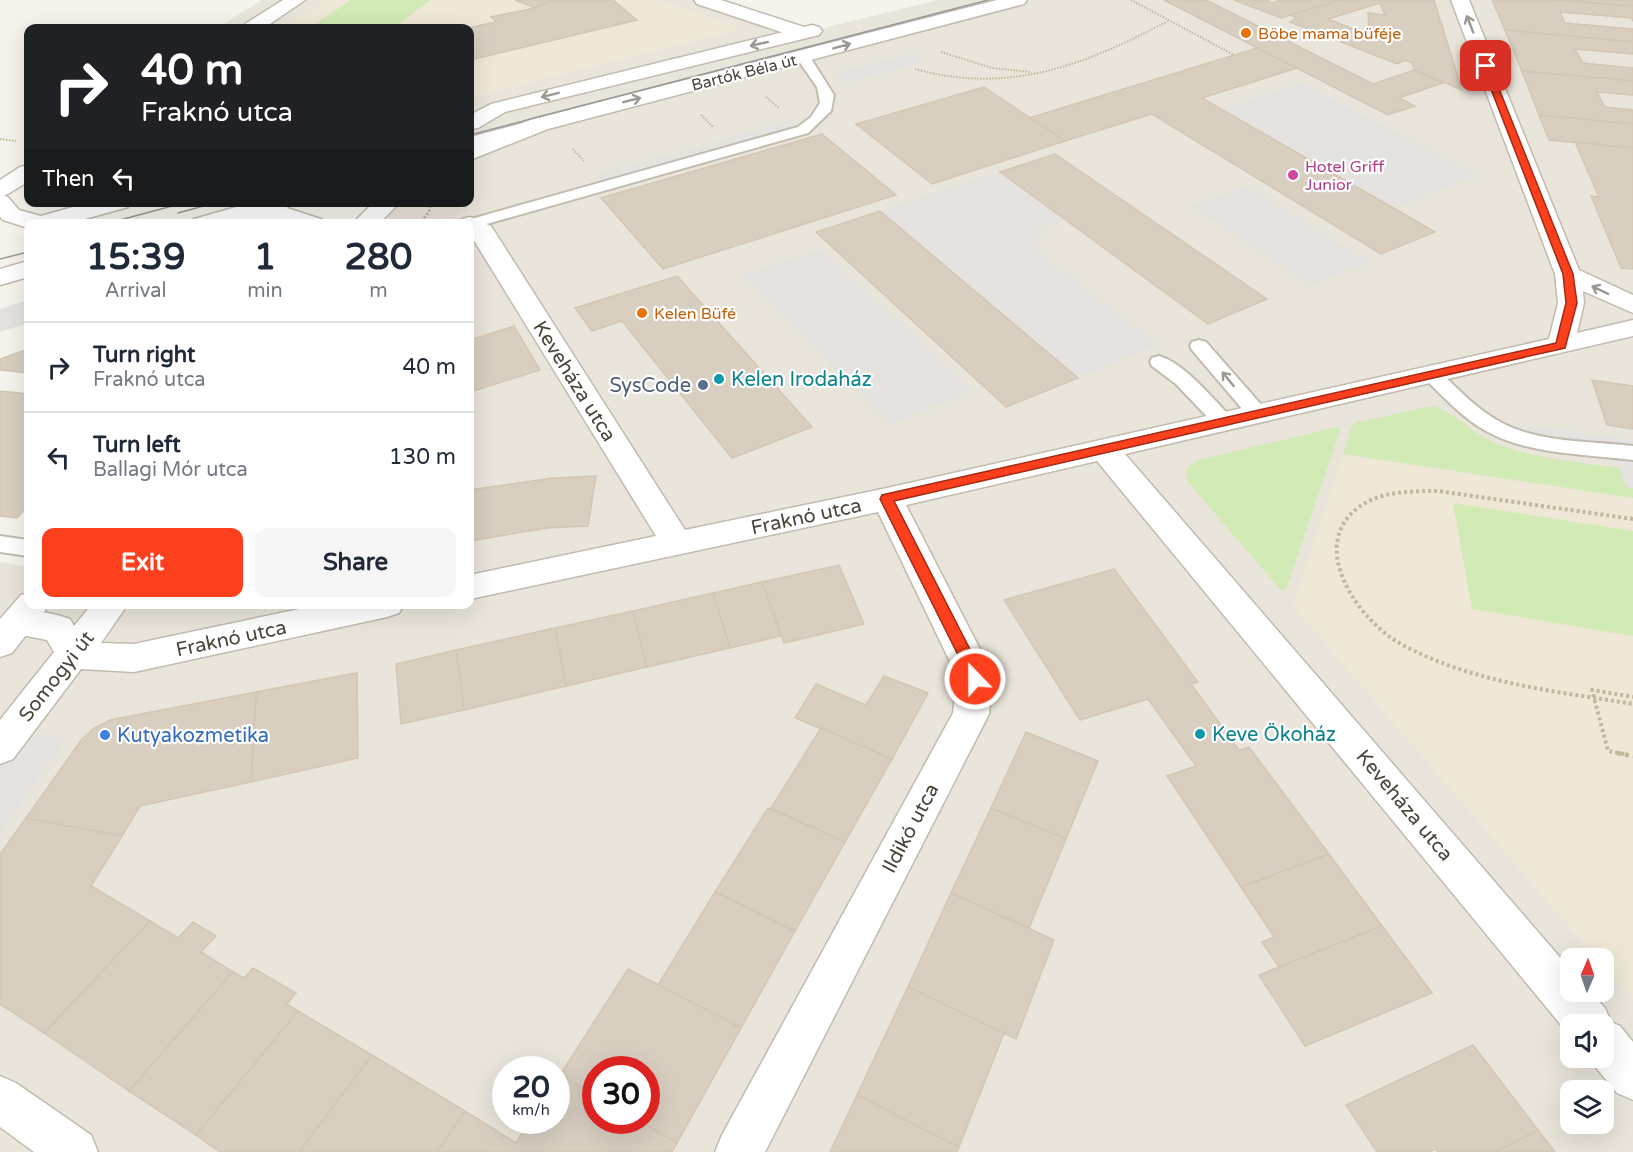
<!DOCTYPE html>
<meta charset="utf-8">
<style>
body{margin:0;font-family:"Varela Round",sans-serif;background:#f6f6f7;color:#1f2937;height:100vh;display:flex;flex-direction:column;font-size:22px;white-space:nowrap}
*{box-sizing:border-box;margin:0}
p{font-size:20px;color:#747a83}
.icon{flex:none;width:33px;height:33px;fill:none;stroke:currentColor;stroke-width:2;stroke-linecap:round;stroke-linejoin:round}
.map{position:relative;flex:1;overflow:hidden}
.sheet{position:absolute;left:24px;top:219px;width:450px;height:390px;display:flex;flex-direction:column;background:#fff;border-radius:12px;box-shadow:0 6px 24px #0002}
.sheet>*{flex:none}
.top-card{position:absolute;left:24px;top:24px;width:450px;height:183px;border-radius:12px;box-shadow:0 6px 24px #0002;background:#202124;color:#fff;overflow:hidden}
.needle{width:39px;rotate:2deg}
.fabs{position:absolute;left:1560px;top:948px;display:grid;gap:12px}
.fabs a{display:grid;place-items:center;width:54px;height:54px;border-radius:12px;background:#fff;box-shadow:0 6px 24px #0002;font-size:30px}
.speed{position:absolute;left:492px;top:1056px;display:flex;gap:12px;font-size:30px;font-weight:700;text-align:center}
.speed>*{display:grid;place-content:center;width:78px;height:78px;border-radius:50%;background:#fff;box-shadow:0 6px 24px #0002;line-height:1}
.speed small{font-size:15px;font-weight:400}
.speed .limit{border:9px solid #d22;background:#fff;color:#111}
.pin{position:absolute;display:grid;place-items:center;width:51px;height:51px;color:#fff;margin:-26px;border-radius:12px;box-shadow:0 3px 9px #0006}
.me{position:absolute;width:66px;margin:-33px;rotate:338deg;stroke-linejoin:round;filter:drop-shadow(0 0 4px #0008)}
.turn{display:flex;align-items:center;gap:21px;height:126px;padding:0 18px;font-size:27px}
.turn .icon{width:78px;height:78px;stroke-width:2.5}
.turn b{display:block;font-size:42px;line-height:51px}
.then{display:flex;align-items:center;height:57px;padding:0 18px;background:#0003;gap:12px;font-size:22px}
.eta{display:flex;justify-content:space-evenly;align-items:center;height:102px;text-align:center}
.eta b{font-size:36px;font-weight:800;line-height:42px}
.cta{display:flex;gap:12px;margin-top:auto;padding:12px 18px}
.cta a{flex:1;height:69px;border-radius:12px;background:#fc3f1d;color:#fff;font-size:24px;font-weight:800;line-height:69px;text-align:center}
.cta a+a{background:#f6f6f7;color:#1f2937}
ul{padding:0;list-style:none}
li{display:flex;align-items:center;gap:18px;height:90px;padding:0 18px;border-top:2px solid #e0e1e3}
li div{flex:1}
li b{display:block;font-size:22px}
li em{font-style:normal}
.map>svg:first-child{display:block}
.residential{fill:#eae5da;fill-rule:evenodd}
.education{fill:#efe8d6}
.green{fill:#d2eab5}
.parking{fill:#e5e3e0}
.building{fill:#d8cfc1;stroke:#d3c7b4;stroke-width:1.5;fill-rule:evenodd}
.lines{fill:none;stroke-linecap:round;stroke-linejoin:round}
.service-casing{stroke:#c2bbae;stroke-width:4}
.minor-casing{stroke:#c2bbae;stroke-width:3}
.tertiary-casing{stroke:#c2bbae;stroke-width:3}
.path-far3{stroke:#c4b79f;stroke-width:2;stroke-dasharray:1.5 1.5;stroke-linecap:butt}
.path-far2{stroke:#c4b79f;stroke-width:3;stroke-dasharray:2 2;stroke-linecap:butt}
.path-far1{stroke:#c4b79f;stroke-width:4;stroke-dasharray:3 3;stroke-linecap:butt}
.path{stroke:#c4b79f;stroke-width:4.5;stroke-dasharray:4 4;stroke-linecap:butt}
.service{fill:#fff;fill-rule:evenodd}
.minor{fill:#fff;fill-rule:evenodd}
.tertiary{fill:#fff;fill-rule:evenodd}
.tram{stroke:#9a9a9a;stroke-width:1.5}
.oneway{stroke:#9c9892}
.route{fill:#fc3f1d;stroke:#a42913;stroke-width:1.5}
.food-dot{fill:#e8710a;stroke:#fff;stroke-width:2}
.hotel-dot{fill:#d1479c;stroke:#fff;stroke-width:2}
.culture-dot{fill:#0f9aa8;stroke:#fff;stroke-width:2}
.service-dot{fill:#5c6f8a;stroke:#fff;stroke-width:2}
.shop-dot{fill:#3f7fe0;stroke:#fff;stroke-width:2}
.labels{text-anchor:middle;stroke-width:4.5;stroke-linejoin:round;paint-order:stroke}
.far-food-label{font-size:16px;fill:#c56008;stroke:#fff;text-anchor:start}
.far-street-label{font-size:16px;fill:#4b4439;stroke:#fff}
.far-hotel-label{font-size:16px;fill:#b23c85;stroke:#fff;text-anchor:start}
.culture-label{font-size:20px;fill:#0d838f;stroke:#fff;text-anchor:start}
.street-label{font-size:20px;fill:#4b4439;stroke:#fff}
.service-label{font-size:20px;fill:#4e5e75;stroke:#fff;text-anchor:end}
.shop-label{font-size:20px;fill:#366cbe;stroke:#fff;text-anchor:start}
</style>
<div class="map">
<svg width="1633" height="1152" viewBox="0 0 1633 1152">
<rect width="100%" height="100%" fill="#f6f3ec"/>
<!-- residential -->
<path class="residential" d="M262,0H703L803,33L938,0H1633V1152H0V562L28,567V604H470V224L392,223L376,203L470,202V28H217ZM1570,958H1604V992H1570ZM1570,1024H1604V1058H1570ZM506,1070H556V1120H506ZM596,1070H646V1120H596ZM1570,1090H1604V1124H1570Z"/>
<!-- education -->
<g class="education">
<path d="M326,0H657L744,29L470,98V28H283Z"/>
<path d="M1343,455L1633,498V1001L1604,967V958H1596L1293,606Z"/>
</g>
<!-- green -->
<g class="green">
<path d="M351,0H431L393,28H309Z"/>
<path d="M1431,406C1450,409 1474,434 1495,443C1534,459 1578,462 1619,468L1626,487L1633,488V498L1343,454L1352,426L1355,423Z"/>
<path d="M1337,427L1341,428L1286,589L1281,590L1188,482L1186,469L1198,460Z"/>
<path d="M1453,503L1633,531V636L1472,609Z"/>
</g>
<!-- parking -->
<g class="parking">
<path d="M915,53L926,60L844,83L833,74Z"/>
<path d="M1301,83L1477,175L1393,208L1220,109Z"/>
<path d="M792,120L803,130L605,186L596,175Z"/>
<path d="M1000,172L1065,219L1041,228L1038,253L1158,345L1078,378L880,211Z"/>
<path d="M1246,186L1368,262L1311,285L1191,206Z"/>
<path d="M820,250L973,391L889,424L743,276Z"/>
<path d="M28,300V323L0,332V309Z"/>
<path d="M1515,424L1633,440V488L1626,487L1612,447L1517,433Z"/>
<path d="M0,729L66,739L0,832Z"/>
</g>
<!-- building -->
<g class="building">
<path d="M515,0H551L535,8Z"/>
<path d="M551,0H613L637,20L470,60V28H444L462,25L467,28L496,22L491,17L535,8Z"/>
<path d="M1164,0H1206L1373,84L1414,70L1443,83L1399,98L1415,106L1388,115Z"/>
<path d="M1234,0H1267L1272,3L1281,0H1340L1281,18Z"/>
<path d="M1340,0H1434L1462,90L1414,70L1412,63L1405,60L1397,64L1290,22L1297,18L1290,15ZM1380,3L1385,15L1368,13L1369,30L1384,31L1391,44L1328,19Z"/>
<path d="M1492,0H1556L1633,6V21L1631,18L1560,12L1565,23L1633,29V42L1505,30Z"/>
<path d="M1556,0H1633V6Z"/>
<path d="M1505,30L1633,42V54L1575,49L1583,63L1633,68V81L1522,71Z"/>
<path d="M1257,48L1297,68L1202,98L1435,232L1381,254L1152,114L1065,141L1029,118Z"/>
<path d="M1522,71L1633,81V95L1597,92L1605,107L1633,110V124L1539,115Z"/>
<path d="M984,87L1065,141L932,184L856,124Z"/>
<path d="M1539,115L1633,124V148L1549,140Z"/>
<path d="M822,134L896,195L663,269L601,198Z"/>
<path d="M1575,142L1633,148V269L1621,268L1591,196L1599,197Z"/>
<path d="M1055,154L1267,299L1208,324L1000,172Z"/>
<path d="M880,211L1078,378L1006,407L816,232Z"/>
<path d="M677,276L812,427L732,458L622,321L592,331L575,308Z"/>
<path d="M514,326L540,370L470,392V340Z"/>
<path d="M28,349V373L0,370V359Z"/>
<path d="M1592,380L1633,386V429L1607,425Z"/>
<path d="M0,391L28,394V506L17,518L0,516Z"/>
<path d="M596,476L588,526L547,528L470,541V490L553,478Z"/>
<path d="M839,565L864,624L784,643L762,582Z"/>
<path d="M1114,569L1198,682L1191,684L1239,750L1249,747L1329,854L1241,887L1167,776L1196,766L1148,699L1080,720L1004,600Z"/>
<path d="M762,582L781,636L730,648L713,593Z"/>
<path d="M713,593L730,648L647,667L633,611Z"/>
<path d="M633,611L647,667L566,686L555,628Z"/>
<path d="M555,628L566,686L464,710L456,650Z"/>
<path d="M456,650L464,710L401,724L396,664Z"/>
<path d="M357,673L358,758L251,782L256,692Z"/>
<path d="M884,676L928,693L892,759L795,718L816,684L866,705Z"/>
<path d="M256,692L251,782L140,806L122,836L26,818L82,739L93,729L110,720Z"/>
<path d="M821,728L892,759L845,842L771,808Z"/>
<path d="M1026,732L1098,761L1066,839L991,808Z"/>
<path d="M768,808L845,842L795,931L715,892Z"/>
<path d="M991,808L1066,839L1029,928L951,893Z"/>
<path d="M26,818L122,836L91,886L150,921L44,1033L0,1004V854Z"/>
<path d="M1329,854L1382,926L1279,967L1262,942L1274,937L1241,887Z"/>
<path d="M715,892L795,931L741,1028L658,985Z"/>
<path d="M951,893L1054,940L1016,1039L908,987Z"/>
<path d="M150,921L178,938L193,922L216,936L201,952L233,972L129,1091L44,1033Z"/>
<path d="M1382,926L1432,993L1305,1046L1259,975Z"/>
<path d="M253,968L296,993L287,1004L298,1011L196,1135L129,1091L233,972L244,978Z"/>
<path d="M628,969L741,1028L677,1143L638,1120H646V1070H596V1096L560,1075Z"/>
<path d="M908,987L1004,1033L959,1147L857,1095Z"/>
<path d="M298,1011L372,1055L299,1152H220L196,1135Z"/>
<path d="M1473,1045L1538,1130L1495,1152H1438L1436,1149L1429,1152H1377L1346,1105Z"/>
<path d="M372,1055L465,1111L437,1152H299Z"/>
<path d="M560,1075L596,1096V1120H638L677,1143L672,1152H437L465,1111L516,1143L530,1120H556V1080Z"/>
<path d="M857,1095L959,1147L957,1152H830Z"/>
<path d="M1538,1130L1555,1152H1495Z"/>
</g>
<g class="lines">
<!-- service casing -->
<g class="service-casing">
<g id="service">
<path d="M803,53L808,54L834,95L831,111L808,133L476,227L470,229V224H462L464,221L798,127L811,117L820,103L817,87L796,57Z"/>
<path d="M1199,340L1206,342L1264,408L1267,413L1264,418L1257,419L1250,418L1192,350L1190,346L1192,342Z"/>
<path d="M1159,356C1184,363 1212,398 1230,416L1233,421L1230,426L1223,427L1216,426L1176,384L1152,366L1150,362L1152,358Z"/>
<path d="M1431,368L1438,370C1457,388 1477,410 1502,423C1540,443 1591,441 1633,446V460C1586,454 1530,455 1488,432C1463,419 1444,397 1424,378L1422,374L1424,370Z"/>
<path d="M0,536L28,540V556L0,552Z"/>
</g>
</g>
<!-- minor casing -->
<g class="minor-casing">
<g id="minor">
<path d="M283,0H305L264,28H243L245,24Z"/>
<path d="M694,0H721L810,29L813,33L810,37H796L697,4Z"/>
<path d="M1451,0H1469L1579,270L1633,295V313L1583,291L1584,303L1577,333L1633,320V336L1125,454L1570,969V992H1590L1605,1008L1611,1022L1620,1026L1633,1042V1100L1617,1093L1588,1058H1604V1024H1570V1036L1097,461L906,505L986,661L992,687L989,714L765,1152H715L722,1135L953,713L956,687L953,668L878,512L470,599V575L656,536L470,234V224H458L462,219L470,217L491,226L685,530L887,488L1549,339L1558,303L1555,274Z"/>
<path d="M520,124L528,125L531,130L528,135L470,150V137Z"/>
<path d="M28,165V182L4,196L8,197L19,210L41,216L91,202H131L128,207L67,224H28V228L3,220L0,217V180L20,167Z"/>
<path d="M254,202H293L287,208L321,219L325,224H288L249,219L231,224H190L194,219Z"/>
<path d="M28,261V277L0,285V269Z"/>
<path d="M92,604H128L101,643L134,644L323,604H404L399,613L387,617L134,672L81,669L13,759L0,764V720L54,652L47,640L5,632L0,623L5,614C25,607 50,612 70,619L74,626Z"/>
<path d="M0,1076L16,1083L91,1135L98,1152H34L0,1127Z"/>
</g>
</g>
<!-- tertiary casing -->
<g class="tertiary-casing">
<g id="tertiary">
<path d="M997,0H1027L1024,4L548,129L470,160V145L532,119Z"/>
<path d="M812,25L819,27L822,31L819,35L505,112L478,128L470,129V115L491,104Z"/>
<path d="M374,202H400L379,224H352Z"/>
<path d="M28,593V604H50L12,653L0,657V619L21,595Z"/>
</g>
</g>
<!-- path-far3 -->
<g class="path-far3">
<path d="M1131,0L1234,55"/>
<path d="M941,52L992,68L1030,72"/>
<path d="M915,69C1009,95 1085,65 1168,21"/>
<path d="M766,97L779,108"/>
<path d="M701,115L713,127"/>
<path d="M0,139L16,141"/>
<path d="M573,149L584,161"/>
</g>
<!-- path-far2 -->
<path class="path-far2" d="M419,224L429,212L431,202"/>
<!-- path-far1 -->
<g class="path-far1">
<path d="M1633,519L1438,491C1412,491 1381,491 1359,507C1306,546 1359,621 1401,644C1472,683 1554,691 1633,704"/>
<path d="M1624,754L1608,751L1592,690L1633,697"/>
</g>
<!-- path -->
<path class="path" d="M1617,753L1633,756"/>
<!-- service -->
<use href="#service" class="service"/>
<!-- minor -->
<use href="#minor" class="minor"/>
<!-- tertiary -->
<use href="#tertiary" class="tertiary"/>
<!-- tram -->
<g class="tram">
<path d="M470,135L988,0"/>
<path d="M178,213L218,202"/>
<path d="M105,224L187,202"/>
<path d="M0,259L28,252"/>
</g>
</g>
<!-- one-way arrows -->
<defs><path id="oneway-shaft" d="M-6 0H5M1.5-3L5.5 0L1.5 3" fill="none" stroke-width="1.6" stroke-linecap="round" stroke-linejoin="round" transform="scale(1.5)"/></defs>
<g class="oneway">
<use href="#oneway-shaft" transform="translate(1470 24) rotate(-111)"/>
<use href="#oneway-shaft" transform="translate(759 44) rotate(167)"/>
<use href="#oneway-shaft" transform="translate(842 46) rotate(-15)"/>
<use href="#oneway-shaft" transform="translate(550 95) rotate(166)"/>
<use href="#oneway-shaft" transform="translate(632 100) rotate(-14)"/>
<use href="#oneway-shaft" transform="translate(1600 290) rotate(-154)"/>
<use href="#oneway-shaft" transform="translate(1228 379) rotate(-129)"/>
</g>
<!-- route -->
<path class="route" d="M1486,64L1490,66L1573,274L1577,303L1565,348L894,501L976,661L982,679L980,683H969L961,661L880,499L882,495L1556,343L1566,303L1563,274L1482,66Z"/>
<!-- markers -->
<g class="food-dot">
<circle cx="1246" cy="33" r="6"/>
<circle cx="642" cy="313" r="6"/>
</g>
<circle class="hotel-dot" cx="1293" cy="175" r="6"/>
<g class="culture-dot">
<circle cx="719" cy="379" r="6"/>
<circle cx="1200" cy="734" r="6"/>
</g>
<circle class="service-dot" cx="703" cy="385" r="6"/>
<circle class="shop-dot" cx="105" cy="735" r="6"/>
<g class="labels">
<!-- far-food labels -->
<g class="far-food-label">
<text x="1258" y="39">Böbe mama büféje</text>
<text x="654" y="319">Kelen Büfé</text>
</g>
<!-- far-street labels -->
<g class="far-street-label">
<text transform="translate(744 72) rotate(-14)" y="6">Bartók Béla út</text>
</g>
<!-- far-hotel labels -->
<g class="far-hotel-label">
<text x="1305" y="172">Hotel Griff<tspan x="1305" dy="18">Junior</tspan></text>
</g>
<!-- culture labels -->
<g class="culture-label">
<text x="731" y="386">Kelen Irodaház</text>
<text x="1212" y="741">Keve Ökoház</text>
</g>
<!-- street labels -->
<g class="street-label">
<text transform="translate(575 381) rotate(58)" y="7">Keveháza utca</text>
<text transform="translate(806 516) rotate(-12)" y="7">Fraknó utca</text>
<text transform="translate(231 638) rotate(-12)" y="7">Fraknó utca</text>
<text transform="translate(56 676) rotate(-52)" y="7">Somogyi út</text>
<text transform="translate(1405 805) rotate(50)" y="7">Keveháza utca</text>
<text transform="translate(910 828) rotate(-62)" y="7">Ildikó utca</text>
</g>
<!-- service labels -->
<g class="service-label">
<text x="691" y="392">SysCode</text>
</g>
<!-- shop labels -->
<g class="shop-label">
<text x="117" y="742">Kutyakozmetika</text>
</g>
</g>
</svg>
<div class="fabs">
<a><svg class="needle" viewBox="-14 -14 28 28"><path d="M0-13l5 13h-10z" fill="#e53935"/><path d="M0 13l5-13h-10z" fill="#747a83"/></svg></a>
<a><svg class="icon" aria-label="sound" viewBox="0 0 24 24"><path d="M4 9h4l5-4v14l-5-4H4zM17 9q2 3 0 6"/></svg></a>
<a><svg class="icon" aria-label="layers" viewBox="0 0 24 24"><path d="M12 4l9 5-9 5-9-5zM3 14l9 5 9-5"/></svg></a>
</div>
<div class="speed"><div>20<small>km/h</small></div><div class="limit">30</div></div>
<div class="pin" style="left:1486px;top:66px;background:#d93025"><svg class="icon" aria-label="arrive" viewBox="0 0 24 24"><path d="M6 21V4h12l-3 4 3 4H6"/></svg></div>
<svg class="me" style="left:975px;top:679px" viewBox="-20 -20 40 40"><circle r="17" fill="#fc3f1d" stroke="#fff" stroke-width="3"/><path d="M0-11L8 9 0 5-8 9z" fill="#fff"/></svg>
<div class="top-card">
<div class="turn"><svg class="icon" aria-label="right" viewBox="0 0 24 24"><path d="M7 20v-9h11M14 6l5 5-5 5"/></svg><div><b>40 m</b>Fraknó utca</div></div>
<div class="then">Then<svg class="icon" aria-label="left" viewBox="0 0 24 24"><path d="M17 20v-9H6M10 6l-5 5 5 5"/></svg></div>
</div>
<section class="sheet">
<div class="eta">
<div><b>15:39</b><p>Arrival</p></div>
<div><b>1</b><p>min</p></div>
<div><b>280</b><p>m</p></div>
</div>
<ul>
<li><svg class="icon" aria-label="right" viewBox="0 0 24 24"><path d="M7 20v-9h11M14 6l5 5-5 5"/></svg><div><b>Turn right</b><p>Fraknó utca</p></div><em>40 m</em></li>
<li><svg class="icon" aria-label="left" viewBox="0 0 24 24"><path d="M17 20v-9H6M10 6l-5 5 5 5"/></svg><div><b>Turn left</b><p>Ballagi Mór utca</p></div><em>130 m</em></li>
</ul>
<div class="cta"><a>Exit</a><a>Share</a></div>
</section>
</div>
